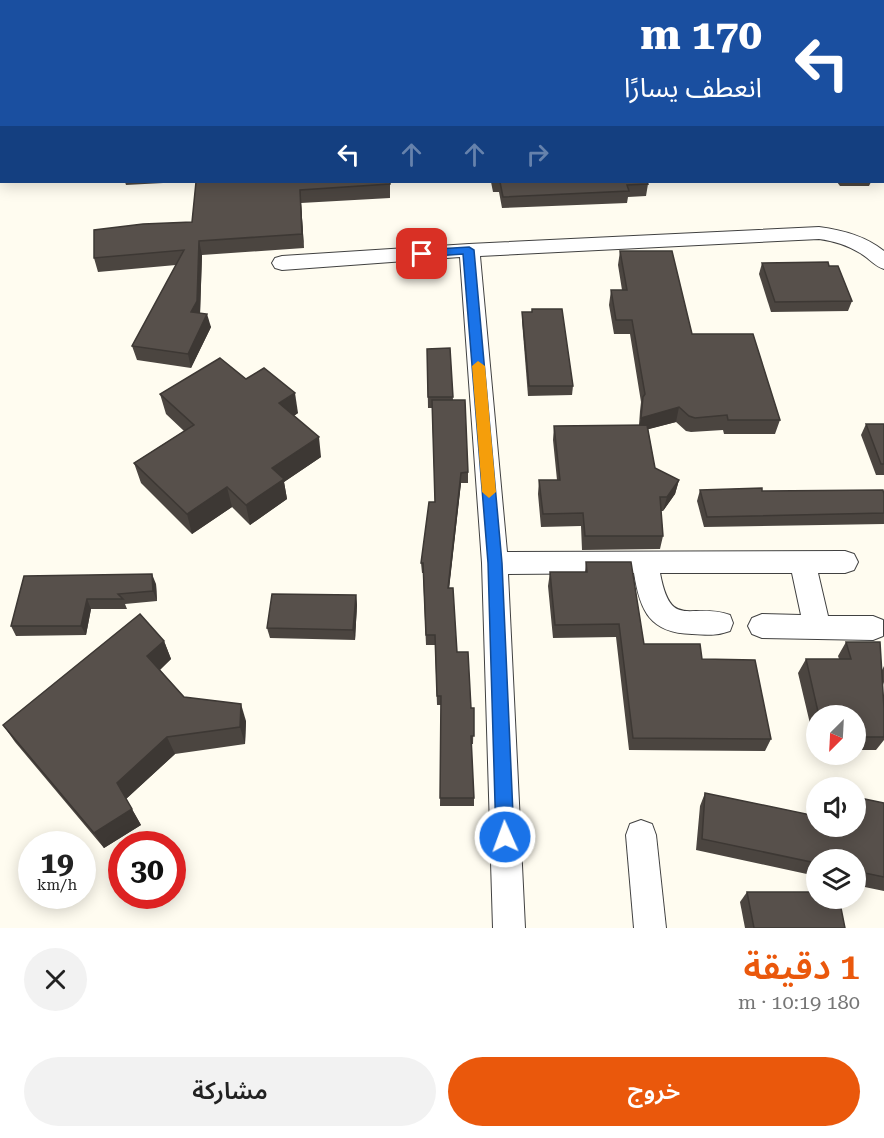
<!DOCTYPE html>
<html lang="ar">
<meta charset="utf-8">
<style>
body{margin:0;font-family:"Roboto Serif","Noto Sans Arabic",serif;background:#f2f2f2;color:#222;direction:rtl;height:100vh;display:flex;flex-direction:column;font-size:22px;white-space:nowrap}
*{box-sizing:border-box;margin:0}
p{font-size:20px;color:#767676}
.icon{flex:none;width:33px;height:33px;fill:none;stroke:currentColor;stroke-width:2;stroke-linecap:round;stroke-linejoin:round}
.map{position:relative;height:928px;overflow:hidden;direction:ltr}
.sheet{display:flex;flex-direction:column;background:#fff;flex:1}
.sheet>*{flex:none}
.guide{position:absolute;left:0px;top:0px;width:885px;height:183px;box-shadow:0 3px 15px #0003;direction:rtl;background:#1a4fa0;color:#fff;overflow:hidden}
.needle{width:39px;rotate:204deg}
.fabs{position:absolute;left:806px;top:705px;display:grid;gap:12px}
.fabs a{display:grid;place-items:center;width:60px;height:60px;border-radius:50%;background:#fff;box-shadow:0 3px 15px #0003;font-size:30px}
.speed{position:absolute;left:18px;top:831px;display:flex;gap:12px;font-size:30px;font-weight:700;text-align:center}
.speed>*{display:grid;place-content:center;width:78px;height:78px;border-radius:50%;background:#fff;box-shadow:0 3px 15px #0003;line-height:1}
.speed small{font-size:15px;font-weight:400}
.speed .limit{border:9px solid #d22;background:#fff;color:#111}
.pin{position:absolute;display:grid;place-items:center;width:51px;height:51px;color:#fff;margin:-26px;border-radius:12px;box-shadow:0 3px 9px #0006}
.me{position:absolute;width:66px;margin:-33px;rotate:358deg;stroke-linejoin:round;filter:drop-shadow(0 0 4px #0008)}
.turn{display:flex;align-items:center;gap:21px;height:126px;padding:0 24px;font-size:27px}
.turn .icon{width:78px;height:78px;stroke-width:2.5}
.turn b{display:block;font-size:42px;line-height:51px}
.lanes{display:flex;align-items:center;height:57px;padding:0 24px;background:#0003;justify-content:center;gap:30px;direction:ltr}
.lanes .off{opacity:.35}
.round{display:grid;place-items:center;flex:none;width:63px;height:63px;border-radius:32px;background:#f2f2f2}
.summary{display:flex;align-items:center;justify-content:space-between;height:102px;padding:0 24px}
h1{font-size:36px;font-weight:600;line-height:45px;color:#ea580c}
.button{display:flex;gap:12px;margin-top:auto;padding:12px 24px}
.button a{flex:1;height:69px;border-radius:36px;background:#ea580c;color:#fff;font-size:24px;font-weight:600;line-height:69px;text-align:center}
.button a+a{background:#f2f2f2;color:#222}
.map>svg:first-child{display:block}
.lines{fill:none;stroke-linecap:round;stroke-linejoin:round}
.minor-casing{stroke:#414141;stroke-width:2}
.minor{fill:#fff;fill-rule:evenodd}
.wall{fill:#4b4540}
.shaded-wall{fill:#3d3834}
.building{fill:#57504b;stroke:#3d3834;stroke-width:1.5}
.route{fill:#1a73e8;stroke:#114b97;stroke-width:1.5}
.slow{fill:#f59e0b}
</style>
<div class="map">
<svg width="884" height="928" viewBox="0 0 884 928">
<rect width="100%" height="100%" fill="#fffcf0"/>
<g class="lines">
<!-- minor casing -->
<g class="minor-casing">
<g id="minor">
<rect x="151" y="0" width="16" height="2"/>
<path d="M843,0H859V2H844Z"/>
<path d="M819,227C843,230 865,236 884,251V269C874,266 869,258 860,253C847,245 834,241 819,239L480,256L507,552L845,551L854,554L858,562L854,570L845,573H818L828,616H873L883,620V636L873,640L762,638L752,634L748,626L752,618L762,614L801,615L792,573H660C671,632 690,601 730,615L733,623L730,631C717,636 705,635 692,634C650,633 640,611 634,573L508,574L525,928H493L482,563L460,257L282,270L275,268L272,263L275,258L282,256L469,244Z"/>
<path d="M641,820L652,824L656,835L666,928H634L626,835L630,824Z"/>
</g>
</g>
<!-- minor -->
<use href="#minor" class="minor"/>
</g>
<!-- wall -->
<g class="wall">
<path d="M0,0H16V2H2V8H0Z"/>
<path d="M728,0H793L794,2H729Z"/>
<path d="M125,182H182L126,185Z"/>
<path d="M196,182H390V198L301,203L304,248L202,255L200,313L211,327L191,368L137,360L132,346L176,265L98,272L94,258L192,222Z"/>
<path d="M491,182H647L648,184L646,196L628,197L627,203L502,208L499,192H493Z"/>
<path d="M837,182H871L869,186H840Z"/>
<path d="M620,251L692,334L780,420L775,434H724L723,430L691,432L686,431L676,422L648,429L655,468L679,480L675,494L663,511H661L663,536L660,549L582,550L581,526L541,527L538,494L539,480H557L553,440L554,426L639,425L640,411L641,402L630,334H614L609,305L611,290H622L618,265Z"/>
<path d="M762,263L829,266L852,301L848,311L771,312L759,274Z"/>
<path d="M522,312H532L573,386L572,395L528,396L522,321Z"/>
<path d="M450,348L453,400L468,472V483H461L449,588L457,652L471,708H474L473,744H471L474,798V806H440L441,705H437L435,645H426L423,573H422L421,563L435,502L432,408H428L427,349Z"/>
<path d="M246,379L298,413L294,416L321,457L284,482L287,499L250,525L232,507L192,534L141,483L134,463L184,431L166,414L160,394Z"/>
<path d="M866,424H884V475H876L861,435Z"/>
<path d="M700,490L884,494V524L704,527L697,501Z"/>
<path d="M586,562L644,644L702,659L771,739L765,751L629,750L616,637L553,638L548,586L550,572H585Z"/>
<path d="M24,576L156,584L157,601L125,604L127,609H91L86,635L16,636L11,626Z"/>
<path d="M356,595L357,605L355,640L270,638L267,628Z"/>
<path d="M164,641L171,659L160,670L184,697L246,721L245,744L175,754L126,799L141,825L104,848L15,742L3,725Z"/>
<path d="M846,642L882,670L884,666V685L882,679L884,708V740L876,750H855V716H816V749L798,673L806,659H839L838,656Z"/>
<path d="M705,793L855,826L884,803V891L855,885V860H816V876L696,850L700,806Z"/>
<path d="M747,892L845,928H745L740,902Z"/>
</g>
<!-- shaded-wall -->
<g class="shaded-wall">
<path d="M300,190L301,203L304,248L302,234Z"/>
<path d="M199,241L202,255L200,315L191,312Z"/>
<path d="M207,314L211,327L191,368L188,354Z"/>
<path d="M295,393L298,413L282,423L279,403Z"/>
<path d="M679,407L676,422L638,432L641,418Z"/>
<path d="M319,437L321,457L284,482L287,499L250,525L246,505L272,468Z"/>
<path d="M461,473V483L448,598V588Z"/>
<path d="M679,480L675,494L663,511L667,497Z"/>
<path d="M227,487L232,507L192,534L187,514Z"/>
<path d="M152,574L156,584L157,601L153,591Z"/>
<path d="M356,595L357,605L355,640L353,630Z"/>
<path d="M87,599L91,609L86,635L81,626Z"/>
<path d="M164,641L171,659L155,674L147,656Z"/>
<path d="M241,704L246,721L245,744L240,727Z"/>
<path d="M167,737L175,754L126,799L117,783Z"/>
<path d="M132,809L141,825L104,848L94,833Z"/>
</g>
<!-- building -->
<g class="building">
<rect x="191" y="0" width="32" height="2"/>
<path d="M740,0H793L794,2H741Z"/>
<path d="M196,182H390V184L300,190L302,234L199,241L197,301L191,312L207,314L188,354L132,346L184,250L94,258V230L143,224L192,222Z"/>
<path d="M500,182H647L648,184L627,185L629,191L503,197Z"/>
<path d="M620,251H672L692,334H753L780,420H728L727,415L695,418L689,416L679,407L641,418L643,397L645,394L632,320H616L611,290H627Z"/>
<path d="M828,262L829,266H838L852,301L775,302L762,263Z"/>
<path d="M532,309H562L573,386H529L522,312H532Z"/>
<path d="M450,348L453,397H428L427,349Z"/>
<path d="M220,358L246,379L264,368L295,393L279,403L319,437L272,468L284,479L246,505L227,487L187,514L134,463L194,425L160,394Z"/>
<path d="M432,400H465L468,472L461,473L448,588H453L457,652H468L471,708H474V736H471L474,798H440L441,696H437L435,635H426L423,563H421L429,502H435Z"/>
<path d="M866,424H884V464H881Z"/>
<path d="M647,425L655,468L679,480L667,497H660L663,536H585L583,513L543,514L539,480H560L554,426Z"/>
<path d="M762,488V491L883,490L884,494V513L707,517L700,490Z"/>
<path d="M586,562H631L644,644H700L702,659L755,660L771,739L633,738L619,624L555,625L550,572H587Z"/>
<path d="M152,574L153,591L118,594L123,599H87L81,626H11L24,576Z"/>
<path d="M272,594L356,595L353,630L267,628Z"/>
<path d="M140,614L164,641L147,656L184,697L241,704L240,727L167,737L117,783L132,809L94,833L3,725Z"/>
<path d="M846,642H880L884,708V737H855V716H819L806,659H851Z"/>
<path d="M705,793L816,816V826H855V797L884,803V877L855,871V860H816V863L702,839Z"/>
<path d="M747,892H816V898H839L845,928H754Z"/>
</g>
<!-- route -->
<path class="route" d="M469,247L474,250L502,563L514,837L511,843L505,846L499,843L496,837L488,563L463,254L422,257L416,254L422,250Z"/>
<!-- slow -->
<path class="slow" d="M478,361L485,366L496,492L489,498L482,492L472,366Z"/>
</svg>
<div class="fabs">
<a><svg class="needle" viewBox="-14 -14 28 28"><path d="M0-13l5 13h-10z" fill="#e53935"/><path d="M0 13l5-13h-10z" fill="#767676"/></svg></a>
<a><svg class="icon" aria-label="sound" viewBox="0 0 24 24"><path d="M4 9h4l5-4v14l-5-4H4zM17 9q2 3 0 6"/></svg></a>
<a><svg class="icon" aria-label="layers" viewBox="0 0 24 24"><path d="M12 4l9 5-9 5-9-5zM3 14l9 5 9-5"/></svg></a>
</div>
<div class="speed"><div>19<small>km/h</small></div><div class="limit">30</div></div>
<div class="pin" style="left:422px;top:254px;background:#d93025"><svg class="icon" aria-label="arrive" viewBox="0 0 24 24"><path d="M6 21V4h12l-3 4 3 4H6"/></svg></div>
<svg class="me" style="left:505px;top:837px" viewBox="-20 -20 40 40"><circle r="17" fill="#1a73e8" stroke="#fff" stroke-width="3"/><path d="M0-11L8 9 0 5-8 9z" fill="#fff"/></svg>
<div class="guide">
<div class="turn"><svg class="icon" aria-label="left" viewBox="0 0 24 24"><path d="M17 20v-9H6M10 6l-5 5 5 5"/></svg><div><b>170 m</b>انعطف يسارًا</div></div>
<div class="lanes"><svg class="icon" aria-label="left" viewBox="0 0 24 24"><path d="M17 20v-9H6M10 6l-5 5 5 5"/></svg><svg class="icon off" aria-label="ahead" viewBox="0 0 24 24"><path d="M12 20V5M6 11l6-6 6 6"/></svg><svg class="icon off" aria-label="ahead" viewBox="0 0 24 24"><path d="M12 20V5M6 11l6-6 6 6"/></svg><svg class="icon off" aria-label="right" viewBox="0 0 24 24"><path d="M7 20v-9h11M14 6l5 5-5 5"/></svg></div>
</div>
</div>
<section class="sheet">
<div class="summary"><div><h1>1 دقيقة</h1><p>180 m · 10:19</p></div><a class="round"><svg class="icon" aria-label="close" viewBox="0 0 24 24"><path d="M6 6l12 12M18 6L6 18"/></svg></a></div>
<div class="button"><a>خروج</a><a>مشاركة</a></div>
</section>
